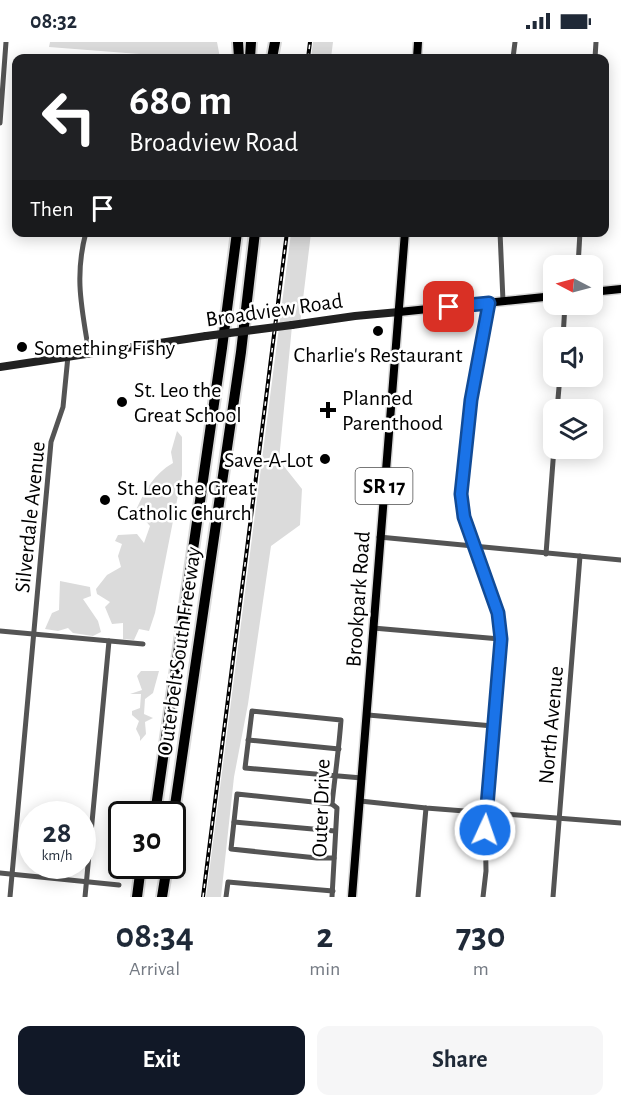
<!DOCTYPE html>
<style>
body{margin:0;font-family:"Alegreya Sans",sans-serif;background:#f6f6f7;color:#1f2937;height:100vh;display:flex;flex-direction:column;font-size:22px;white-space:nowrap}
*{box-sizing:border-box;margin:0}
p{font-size:20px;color:#747a83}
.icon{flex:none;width:33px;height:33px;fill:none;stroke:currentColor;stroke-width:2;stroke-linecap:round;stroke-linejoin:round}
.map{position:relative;height:855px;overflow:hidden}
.drawer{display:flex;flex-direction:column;background:#fff;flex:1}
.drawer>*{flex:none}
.hud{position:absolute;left:12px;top:12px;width:597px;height:183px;border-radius:12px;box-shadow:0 3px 15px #0003;background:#202124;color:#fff;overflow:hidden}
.needle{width:39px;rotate:276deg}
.tools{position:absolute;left:543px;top:213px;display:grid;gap:12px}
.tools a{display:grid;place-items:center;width:60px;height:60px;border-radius:12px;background:#fff;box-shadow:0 3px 15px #0003;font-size:30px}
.speed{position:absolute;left:18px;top:759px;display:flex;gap:12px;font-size:30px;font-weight:700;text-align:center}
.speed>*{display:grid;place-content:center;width:78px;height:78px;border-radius:50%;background:#fff;box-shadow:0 3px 15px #0003;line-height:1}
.speed small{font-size:15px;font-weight:400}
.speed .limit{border:3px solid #111;border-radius:9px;background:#fff;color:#111}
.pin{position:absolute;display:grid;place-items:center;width:51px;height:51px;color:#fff;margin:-26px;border-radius:12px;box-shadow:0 3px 9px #0006}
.me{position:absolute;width:66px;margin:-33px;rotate:3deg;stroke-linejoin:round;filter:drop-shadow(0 0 4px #0008)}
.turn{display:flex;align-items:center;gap:21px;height:126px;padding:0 18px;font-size:27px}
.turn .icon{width:78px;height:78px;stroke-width:2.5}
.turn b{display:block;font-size:42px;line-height:51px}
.then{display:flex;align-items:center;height:57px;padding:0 18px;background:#0003;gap:12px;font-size:22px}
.eta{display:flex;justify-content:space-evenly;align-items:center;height:102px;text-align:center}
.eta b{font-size:36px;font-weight:600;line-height:42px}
.button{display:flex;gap:12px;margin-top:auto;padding:12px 18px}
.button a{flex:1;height:69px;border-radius:12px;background:#111827;color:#fff;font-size:24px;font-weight:600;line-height:69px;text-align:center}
.button a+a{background:#f6f6f7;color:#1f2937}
.status{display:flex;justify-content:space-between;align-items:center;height:42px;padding:0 30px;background:#fff;direction:ltr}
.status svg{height:16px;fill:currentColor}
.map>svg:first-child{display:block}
.green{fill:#dbdbdb}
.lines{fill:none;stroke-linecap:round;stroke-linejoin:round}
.primary-casing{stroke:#dbdbdb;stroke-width:11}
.highway-casing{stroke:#dbdbdb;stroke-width:14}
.street{stroke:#545454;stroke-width:5}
.secondary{stroke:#212121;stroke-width:8}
.primary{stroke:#000;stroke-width:8}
.highway{stroke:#000;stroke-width:10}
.rail-casing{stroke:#000;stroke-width:4}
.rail{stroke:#fff;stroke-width:1.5;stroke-dasharray:4.5;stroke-linecap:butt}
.secondary-bridge{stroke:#212121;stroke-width:8}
.route-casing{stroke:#114b97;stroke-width:15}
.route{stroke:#1a73e8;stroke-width:10}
.poi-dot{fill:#000;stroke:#fff;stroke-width:2}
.labels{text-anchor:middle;stroke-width:5;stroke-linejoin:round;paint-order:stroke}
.shield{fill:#fff;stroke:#4c4c4c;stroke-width:1.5}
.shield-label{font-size:21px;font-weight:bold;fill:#000}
.street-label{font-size:22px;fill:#000;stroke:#fff}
.poi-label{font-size:22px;fill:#000;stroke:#fff;text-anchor:start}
</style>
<div class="status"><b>08:32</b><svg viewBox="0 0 49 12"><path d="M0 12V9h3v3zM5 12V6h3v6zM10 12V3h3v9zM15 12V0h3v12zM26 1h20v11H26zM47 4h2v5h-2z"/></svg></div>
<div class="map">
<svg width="621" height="855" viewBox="0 0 621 855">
<rect width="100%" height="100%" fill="#fff"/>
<!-- green -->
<g class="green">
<path d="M50,0H217L220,16H191L49,5Z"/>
<path d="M313,0H333L331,16H311Z"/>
<path d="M291,191H311L300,282L292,284L279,418L302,447L300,483L271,504L248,662L234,735L221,855H206Z"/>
<path d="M177,389L182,395V433L155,571L149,589L139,587L134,598L123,597V581L112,582L105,565L110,560L97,552L96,547L107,533L121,525L118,514L122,502L115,499L118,493L137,492L144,501L150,484L136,468C145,448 154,432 173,421L171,410Z"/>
<path d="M60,539L90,545L91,554L83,557L98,579L101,590L93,594L73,591L68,586L58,589L45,587L52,571L59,568Z"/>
<path d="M141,629H159L153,651L145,657L144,672L153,676L145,680L146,692L140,699V695L136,687L139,679L132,673V669L140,666L141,652H130L142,648L137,634Z"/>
</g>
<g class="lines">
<!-- primary casing -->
<g class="primary-casing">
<g id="primary">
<path d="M417,16L418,0"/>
<path d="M592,250L621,247"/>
<path d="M399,270L554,254"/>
<path d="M352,855L405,190"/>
</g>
</g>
<!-- highway casing -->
<g class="highway-casing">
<g id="highway">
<path d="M238,0L239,16"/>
<path d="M250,16L251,0"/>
<path d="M272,16L275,0"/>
<path d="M155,772L222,306L237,190"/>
<path d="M172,784L241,310L255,190"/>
<path d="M137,855L141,824"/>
<path d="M162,855L167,824"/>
</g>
</g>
<!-- street -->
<g class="street">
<path d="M513,16L515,0"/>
<path d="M595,16L596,0"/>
<path d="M0,81L6,0"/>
<path d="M86,190C74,235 82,267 89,311"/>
<path d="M500,190L503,259"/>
<path d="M578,224L580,190"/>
<path d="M563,296L565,262"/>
<path d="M557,368L560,334"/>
<path d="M379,495L621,518"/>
<path d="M546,512L554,406"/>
<path d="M373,586L500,597"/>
<path d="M0,589L143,602"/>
<path d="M368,673L493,684"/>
<path d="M248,698L339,707"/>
<path d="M360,759L426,766L621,781"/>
<path d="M332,762L237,752L231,807L317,816H334"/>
<path d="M234,780L335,789"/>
<path d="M0,831L119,843"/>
<path d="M10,855L51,400L63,365L68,314"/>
<path d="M85,855L109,599"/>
<path d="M226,855L228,840L333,849"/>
<path d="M332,855L337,766L332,762C335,734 339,706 341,678L252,669L245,726L362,736"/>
<path d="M418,855L426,766"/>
<path d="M483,855L486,829L485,770L500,597L498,571L464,475L461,451L471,358L489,261"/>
<path d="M553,855L580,514"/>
</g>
<!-- secondary -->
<g class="secondary">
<path d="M292,283L355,274L399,270"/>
<path d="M0,325L206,294"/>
</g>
<!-- primary -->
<use href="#primary" class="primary"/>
<!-- highway -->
<use href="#highway" class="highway"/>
<!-- rail casing -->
<g class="rail-casing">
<g id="rail">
<path d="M308,16L310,0"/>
<path d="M203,855L287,190"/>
</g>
</g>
<!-- rail -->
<use href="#rail" class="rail"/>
<!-- secondary-bridge -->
<path class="secondary-bridge" d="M206,294L292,283"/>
</g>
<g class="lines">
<!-- route casing -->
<g class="route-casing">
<path id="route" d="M449,265L489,261L471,358L461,452L464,475L498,571L501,597L485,788"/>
</g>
<!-- route -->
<use href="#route" class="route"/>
</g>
<!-- markers -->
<g class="poi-dot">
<circle cx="378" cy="289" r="6"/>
<circle cx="22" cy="305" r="6"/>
<circle cx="122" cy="360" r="6"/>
<path d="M325 359h6v6h6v6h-6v6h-6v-6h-6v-6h6z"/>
<circle cx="325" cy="417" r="6"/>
<circle cx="105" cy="458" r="6"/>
</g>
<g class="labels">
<!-- shield labels -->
<rect class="shield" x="355.5" y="426" width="57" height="36" rx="4.5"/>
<g class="shield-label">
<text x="384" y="451">SR 17</text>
</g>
<!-- street labels -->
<g class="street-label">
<text transform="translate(274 267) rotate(-8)" y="8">Broadview Road</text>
<text transform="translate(29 475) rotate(-84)" y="8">Silverdale Avenue</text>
<text transform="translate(357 557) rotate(-86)" y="8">Brookpark Road</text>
<text transform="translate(178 609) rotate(-82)" y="8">Outerbelt South Freeway</text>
<text transform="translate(550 683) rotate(-85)" y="8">North Avenue</text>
<text transform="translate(320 766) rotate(-88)" y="8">Outer Drive</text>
</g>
<!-- poi labels -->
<g class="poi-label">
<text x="34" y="313">Something Fishy</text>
<text x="378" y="320" text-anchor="middle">Charlie's Restaurant</text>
<text x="134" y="355">St. Leo the<tspan x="134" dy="25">Great School</tspan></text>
<text x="342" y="363">Planned<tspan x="342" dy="25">Parenthood</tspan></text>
<text x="313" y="425" text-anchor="end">Save-A-Lot</text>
<text x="117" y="453">St. Leo the Great<tspan x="117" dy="25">Catholic Church</tspan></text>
</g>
</g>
</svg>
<div class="tools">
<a><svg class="needle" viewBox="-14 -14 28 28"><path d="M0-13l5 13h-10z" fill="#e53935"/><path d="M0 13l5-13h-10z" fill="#747a83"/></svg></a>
<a><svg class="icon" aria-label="sound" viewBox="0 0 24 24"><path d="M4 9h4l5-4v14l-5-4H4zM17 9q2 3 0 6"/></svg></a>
<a><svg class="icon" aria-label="layers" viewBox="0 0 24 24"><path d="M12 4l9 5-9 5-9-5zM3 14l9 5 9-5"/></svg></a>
</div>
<div class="speed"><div>28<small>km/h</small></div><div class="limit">30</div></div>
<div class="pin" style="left:449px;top:265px;background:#d93025"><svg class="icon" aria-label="arrive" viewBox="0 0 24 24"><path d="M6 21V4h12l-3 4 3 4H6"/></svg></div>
<svg class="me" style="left:485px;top:788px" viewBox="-20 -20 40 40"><circle r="17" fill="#1a73e8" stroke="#fff" stroke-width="3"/><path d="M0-11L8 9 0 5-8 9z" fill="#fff"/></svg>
<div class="hud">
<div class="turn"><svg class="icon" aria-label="left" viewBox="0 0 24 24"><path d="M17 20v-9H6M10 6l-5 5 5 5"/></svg><div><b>680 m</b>Broadview Road</div></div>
<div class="then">Then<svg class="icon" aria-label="arrive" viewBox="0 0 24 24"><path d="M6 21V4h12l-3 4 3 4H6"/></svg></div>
</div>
</div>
<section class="drawer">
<div class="eta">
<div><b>08:34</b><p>Arrival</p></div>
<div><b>2</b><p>min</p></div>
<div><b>730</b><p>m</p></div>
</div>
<div class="button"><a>Exit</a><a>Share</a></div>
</section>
